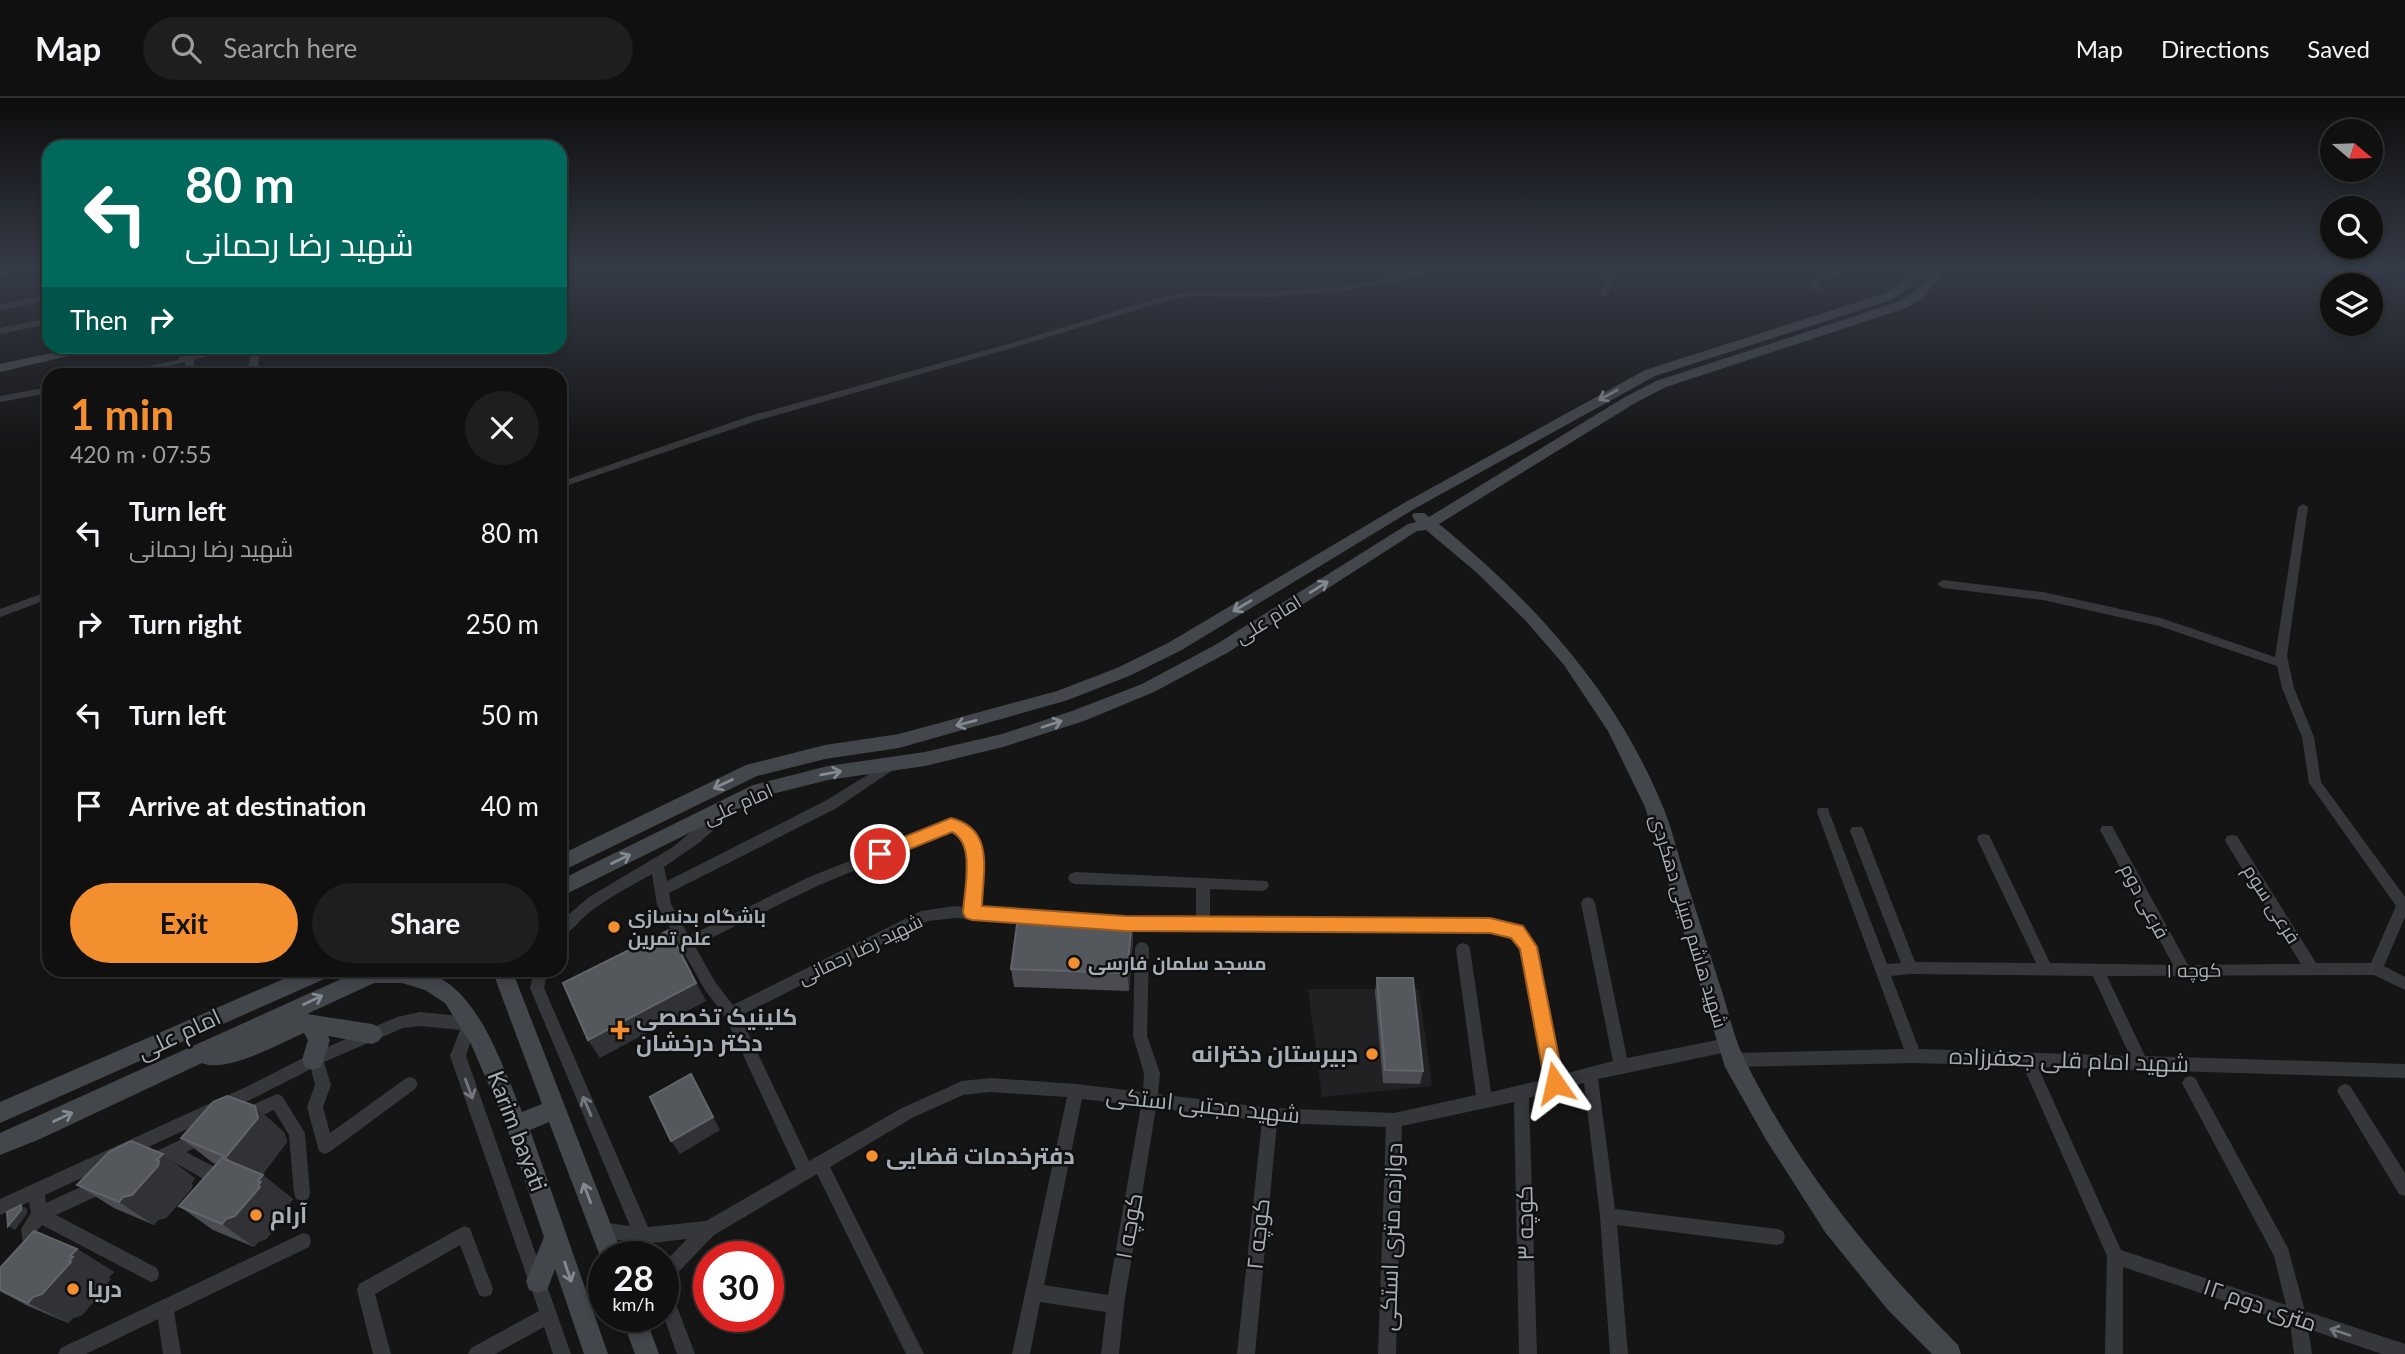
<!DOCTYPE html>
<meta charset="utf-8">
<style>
body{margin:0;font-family:Lato,Cairo,sans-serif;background:#1e1e1e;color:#f1f3f6;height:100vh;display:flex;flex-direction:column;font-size:26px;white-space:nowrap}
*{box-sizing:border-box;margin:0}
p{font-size:23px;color:#9c9d9f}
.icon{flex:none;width:38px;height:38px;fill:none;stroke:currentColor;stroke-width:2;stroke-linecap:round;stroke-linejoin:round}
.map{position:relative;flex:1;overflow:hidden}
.details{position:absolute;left:42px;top:270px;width:525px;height:609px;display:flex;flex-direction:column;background:#101010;border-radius:21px;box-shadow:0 4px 10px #0003,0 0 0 2px #303030}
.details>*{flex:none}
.guide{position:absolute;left:42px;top:42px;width:525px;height:214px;border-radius:21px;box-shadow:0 4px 10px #0003,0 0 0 2px #303030;background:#00695c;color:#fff;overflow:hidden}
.needle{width:46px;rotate:109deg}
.buttons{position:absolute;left:2320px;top:21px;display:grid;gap:14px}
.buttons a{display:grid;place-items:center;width:63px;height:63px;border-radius:50%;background:#101010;box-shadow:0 4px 10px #0003,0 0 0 2px #303030;font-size:35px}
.speed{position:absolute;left:588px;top:1143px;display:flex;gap:14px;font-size:35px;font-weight:700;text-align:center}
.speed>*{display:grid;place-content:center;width:91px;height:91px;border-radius:50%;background:#101010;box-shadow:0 4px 10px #0003,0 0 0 2px #303030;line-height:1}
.speed small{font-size:18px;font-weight:400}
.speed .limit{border:10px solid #d22;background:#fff;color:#111}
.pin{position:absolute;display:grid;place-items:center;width:60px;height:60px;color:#fff;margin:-30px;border:4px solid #fff;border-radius:50%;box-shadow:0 2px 7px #0007}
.me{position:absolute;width:77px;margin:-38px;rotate:349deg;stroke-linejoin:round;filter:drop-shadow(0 0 5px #0008)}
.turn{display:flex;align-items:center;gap:24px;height:147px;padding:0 28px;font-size:32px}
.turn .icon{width:91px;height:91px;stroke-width:2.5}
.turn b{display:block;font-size:49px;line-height:60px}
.then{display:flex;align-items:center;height:66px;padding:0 28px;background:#0003;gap:14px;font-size:26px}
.round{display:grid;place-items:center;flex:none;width:74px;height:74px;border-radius:37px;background:#1e1e1e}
.headline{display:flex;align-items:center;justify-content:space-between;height:119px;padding:0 28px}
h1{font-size:42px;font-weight:700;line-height:52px;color:#f38f2f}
.action{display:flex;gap:14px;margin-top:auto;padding:14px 28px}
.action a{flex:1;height:80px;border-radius:42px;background:#f38f2f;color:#111;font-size:28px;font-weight:700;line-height:80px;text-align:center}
.action a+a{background:#1e1e1e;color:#f1f3f6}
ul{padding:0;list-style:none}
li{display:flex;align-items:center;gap:21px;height:91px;padding:0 28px}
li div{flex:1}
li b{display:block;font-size:26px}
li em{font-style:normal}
header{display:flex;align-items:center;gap:42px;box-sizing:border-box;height:98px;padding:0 35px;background:#101010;border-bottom:2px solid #303030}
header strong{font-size:33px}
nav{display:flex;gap:38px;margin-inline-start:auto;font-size:24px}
.search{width:490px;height:63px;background:#1e1e1e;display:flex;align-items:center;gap:18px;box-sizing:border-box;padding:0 24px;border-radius:38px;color:#9c9d9f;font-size:26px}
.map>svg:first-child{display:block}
.built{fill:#212123}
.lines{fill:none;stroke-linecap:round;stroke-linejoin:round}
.street{fill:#35373b;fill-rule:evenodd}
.secondary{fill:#43474b;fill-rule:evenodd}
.wall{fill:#4a4c51}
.shaded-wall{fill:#313235}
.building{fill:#54575c;stroke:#61646a;stroke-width:2}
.oneway{stroke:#838a91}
.oneway2{stroke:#73787f}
.route{fill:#f38f2f;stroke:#9e5d1f;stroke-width:2}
.poi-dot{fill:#f38f2f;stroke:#101011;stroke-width:2.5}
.labels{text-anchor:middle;stroke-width:5;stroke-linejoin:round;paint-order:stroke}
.street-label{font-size:19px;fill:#a6aeb7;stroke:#101011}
.poi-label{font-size:19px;font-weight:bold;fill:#a6aeb7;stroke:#101011;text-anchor:start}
.near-poi-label{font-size:23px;font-weight:bold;fill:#a6aeb7;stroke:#101011;text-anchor:start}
.near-street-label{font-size:23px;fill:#a6aeb7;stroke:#101011}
</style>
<header>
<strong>Map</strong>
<div class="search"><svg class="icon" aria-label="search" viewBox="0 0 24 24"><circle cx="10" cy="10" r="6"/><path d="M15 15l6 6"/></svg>Search here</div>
<nav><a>Map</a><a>Directions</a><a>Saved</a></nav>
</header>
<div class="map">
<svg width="2405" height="1256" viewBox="0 0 2405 1256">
<rect width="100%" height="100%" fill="#151516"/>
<!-- built -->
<path class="built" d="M1308,891H1419L1432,988L1322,999Z"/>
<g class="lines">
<!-- street -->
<g class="street">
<path d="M0,172H17L0,177Z"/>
<path d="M1424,172H1438L1389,185L1341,193L1269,199L1190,198L1159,205L1022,247L756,323L560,390V384L750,318L1015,244L1158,200L1190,193L1246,194L1317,191L1365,185Z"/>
<path d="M1610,172H1618L1608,197L1601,199L1600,197Z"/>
<path d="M1830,172H1840L1818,187L1824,191V195C1818,196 1812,192 1809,188L1812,183Z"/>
<path d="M49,197V203L0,212V206Z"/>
<path d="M49,220V226L0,236V230Z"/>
<path d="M187,248L192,250L194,256L232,248H261L257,275H247L252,250L194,261L195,276H187L185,264L134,276H118L123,273L178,262L185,249Z"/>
<path d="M49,289V295L0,304V298Z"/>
<path d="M2303,406L2308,409L2287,558L2294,590L2314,639L2321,684L2405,799V819L2384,868L2405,879V892L2374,877L2107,878L2145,958L2405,966V980L2038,969L2121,1152L2286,1207L2274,1158L2182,985L2185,980L2190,978L2195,980L2288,1150L2305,1213L2405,1246V1256H2382L2308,1231L2312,1256H2294L2290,1225L2123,1169V1256H2105L2107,1158L2023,968L1914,965L1733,969L1728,967L1725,962L1728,957L1733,955L1904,951L1817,714L1818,710H1828L1829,714L1887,866L1901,865L1850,733L1852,729H1862L1864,733L1915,864L2036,865L1977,741L1979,737L1984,736L1989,737L1991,741L2050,865L2173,867L2100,732L2102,728H2112L2188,867L2301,866L2227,746L2225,742L2227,738L2232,737L2237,738L2316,865H2371L2396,808L2309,685L2302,639L2282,590L2277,568L2159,528L2043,502L1943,490L1937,486L1943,482L2043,494L2161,520L2275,559L2298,409ZM1910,876L2093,878L2130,958L1919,951L1891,878Z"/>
<path d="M49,493V501L0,519V511Z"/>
<path d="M892,662L896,664L898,667L896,670L835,711L669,795L671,806L689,838L807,780L951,722L966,726L980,743L979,810L1070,815L1075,817L1077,821L1075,825L1070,827L955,820L928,823L740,918L809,1063L902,1010L962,983L990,980L1076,986L1143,994L1144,975L1133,938L1135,850L1137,846L1142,844L1147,846L1149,850L1147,938L1160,975L1158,996L1270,1010L1394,1015L1476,997L1456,851L1458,847L1463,845L1468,847L1470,851L1491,994L1546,981L1521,851L1512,838L1490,833L1116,831L1111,829L1109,825L1111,821L1116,819L1196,820V790L1075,786L1070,784L1068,780L1070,776L1075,774L1267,783L1269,787L1267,791L1262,793L1210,791V820L1490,821L1521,829L1535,849L1560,977L1613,963L1581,805L1583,801L1588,799L1593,801L1595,805L1627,960L1727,940L1732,942L1734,947L1732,952L1727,954L1598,981L1615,1111L1777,1131L1783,1133L1785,1139L1783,1145L1777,1147L1617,1127L1628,1256H1610L1600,1118L1584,985L1529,1000L1537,1256H1519L1514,1004L1402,1028L1396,1256H1378L1386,1029L1277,1025L1255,1256H1237L1262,1023L1156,1010L1124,1207L1119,1256H1101L1106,1214L1040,1204L1030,1256H1012L1067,999L990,994L963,997L912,1020L830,1069L924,1256H906L817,1076L714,1137L667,1186L671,1193L695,1256H677L663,1217V1166L687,1141L643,1146L595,1138L593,1132L595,1126L601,1124L630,1128L530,890L534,872H548L544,890L648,1129L706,1123L796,1071L726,920L705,892L657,807L652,776C631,788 609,799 590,814C580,821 571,835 560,839V824L589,799L673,749L723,707H733L734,711L733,715L700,744L664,769L667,783L825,703ZM952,732L957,734L966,745L965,809L955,808L921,813L733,907L715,884L695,848L817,788ZM1082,1001L1141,1008L1108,1197L1044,1187Z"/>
<path d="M420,914L469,919L474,921L476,926L466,958L571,1256H553L544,1229L495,1256H468L471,1250L539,1213L450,958L460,932L420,928L403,930L324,964L331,987L323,1009L330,1035L405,981L410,979L415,981L418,986L415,991L331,1053L325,1056L319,1053L307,1009L315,987L311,971L258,998L45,1097L46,1105L102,1079L108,1081L110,1087L108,1093L56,1117L157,1170L159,1176L157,1182L151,1184L42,1127L37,1133L39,1152L37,1158L31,1160L25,1158L21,1131L31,1115L29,1104L0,1117V1101L248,988L311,956L397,919Z"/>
<path d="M2345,986L2350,988L2405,1075V1098L2399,1096L2340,998L2337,993L2340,988Z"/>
<path d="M277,996L282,998L305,1035L310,1095L308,1101L302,1103L296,1101L294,1095L289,1037L274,1012L244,1025L239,1023L236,1018L239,1013Z"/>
<path d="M203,1031L209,1033L211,1038L209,1043L186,1054L228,1076L230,1082L228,1088L222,1090L216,1088L170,1062L150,1072L144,1069L142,1064L144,1059Z"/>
<path d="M464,1128L470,1130L472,1136L493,1191L491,1197L485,1199L479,1197L460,1147L375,1196L391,1256H373L357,1192L359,1186Z"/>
<path d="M303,1135L309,1137L311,1143L309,1149L174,1214L181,1256H163L158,1221L86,1256H58L61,1250Z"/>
</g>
<!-- secondary -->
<g class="secondary">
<path d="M1911,172H1924L1907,192L1891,202L1655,278L1414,411L1180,553L1129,578L1068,602L899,650L825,661L757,678L560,774V757L746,667L825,647L899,636L1057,593L1117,570L1168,545L1404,405L1645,272L1883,196L1899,186Z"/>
<path d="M1933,172H1945L1924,199L1906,210L1666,289L1635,305L1439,426C1535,505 1615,592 1663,709C1671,728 1676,749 1682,769C1696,813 1710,856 1724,900C1730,920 1735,942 1744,960C1796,1068 1874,1163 1958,1247L1961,1256H1932L1888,1212L1825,1134L1765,1040L1725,969L1645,709L1608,633L1564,567L1525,522L1476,474L1426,432L1417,433L1227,555L1154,594L1084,623L1003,649L925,668L828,682L764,698L560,799V782L753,687L828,668L925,654L1002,636L1072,613L1142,586L1215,547L1408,426L1416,424L1412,418L1414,415H1424L1429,419L1625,299L1656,283L1898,204L1916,193Z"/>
<path d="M84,248H111L0,274V266Z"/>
<path d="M304,872H334L331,878L0,1025V1004Z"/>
<path d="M361,872C379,872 399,869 416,872C476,880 501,966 522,1014L542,1006L492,872H512L623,1158H604L603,1166L549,1024L530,1032L608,1256H584L555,1171L547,1192L538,1195L529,1192L526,1183L544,1139L506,1027L471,946L445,905L425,892L402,885H374L307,916L372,926L379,929L383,936L379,943L372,946L328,938L330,942L321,969L313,972L305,969L302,962L308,942L304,935C281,945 225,976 202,965L40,1041L0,1057V1035Z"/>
<path d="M621,1218H645L659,1256H635Z"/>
</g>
</g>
<!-- wall -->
<g class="wall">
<path d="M1132,822L1133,841L1129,893L1014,889L1011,871Z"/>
<path d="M1377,880L1423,973L1420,986L1383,985L1375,894Z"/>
<path d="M284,1034L287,1044L262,1077L293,1101L289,1106L291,1108L288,1111L290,1112L266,1141L258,1144L254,1149L213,1132L179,1108L216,1066L213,1065L181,1040Z"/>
<path d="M195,1080L191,1086L193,1087L191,1091L166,1120L158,1122L154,1127L114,1110L77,1087Z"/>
<path d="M77,1151L114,1174L108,1180L111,1181L107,1185L109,1186L82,1217L73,1220L68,1225L26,1207L0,1193V1170Z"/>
</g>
<!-- shaded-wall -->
<g class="shaded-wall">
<path d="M1132,822L1133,841L1129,893L1127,875Z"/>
<path d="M669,832L706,903L600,960L588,942Z"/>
<path d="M691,976L720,1032L680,1056L671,1043Z"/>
<path d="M255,1008L284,1034L287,1044L257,1083L226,1059Z"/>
<path d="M163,1056L195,1080L191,1086L193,1087L191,1091L166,1120L158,1122L154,1127L119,1104Z"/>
<path d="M263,1077L293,1101L289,1106L291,1108L288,1111L290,1112L266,1141L258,1144L254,1149L222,1126L258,1088V1083Z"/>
<path d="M21,1107L27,1111V1116L15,1132L8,1128Z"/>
<path d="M77,1151L114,1174L108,1180L111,1181L107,1185L109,1186L82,1217L73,1220L68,1225L28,1205L69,1163L70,1158Z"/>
</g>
<!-- building -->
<g class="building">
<path d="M1018,819L1132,822L1127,875L1011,871Z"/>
<path d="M669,832L696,885L588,942L563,885Z"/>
<path d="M1377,880H1413L1423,973L1385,972Z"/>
<path d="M691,976L713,1019L671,1043L650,999Z"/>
<path d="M227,998L255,1008L258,1020L226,1059L181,1040L213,1004Z"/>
<path d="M131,1043L163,1056L157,1062L159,1063L158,1068L132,1097L123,1099L119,1104L77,1087L109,1054Z"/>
<path d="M222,1060L263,1077L258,1083L261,1084L258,1088L260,1089L235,1118L226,1121L222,1126L179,1108Z"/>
<path d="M21,1107V1112L8,1128L7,1114Z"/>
<path d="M34,1133L77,1151L70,1158L73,1159L69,1163L71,1164L42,1196L33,1199L28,1205L0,1192V1170Z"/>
</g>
<!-- one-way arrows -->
<defs><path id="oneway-shaft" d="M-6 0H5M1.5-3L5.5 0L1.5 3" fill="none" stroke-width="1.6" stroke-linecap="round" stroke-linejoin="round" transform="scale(1.75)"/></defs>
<g class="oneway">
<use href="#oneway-shaft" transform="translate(1608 297) rotate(151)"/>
<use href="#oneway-shaft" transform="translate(1319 489) rotate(-32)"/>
<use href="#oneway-shaft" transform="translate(1242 508) rotate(149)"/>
<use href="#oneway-shaft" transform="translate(966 625) rotate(165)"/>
<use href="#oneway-shaft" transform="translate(1052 626) rotate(-18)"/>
<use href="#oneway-shaft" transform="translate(831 675) rotate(-10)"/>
<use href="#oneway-shaft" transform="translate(723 686) rotate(154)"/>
<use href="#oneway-shaft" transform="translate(621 761) rotate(-26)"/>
<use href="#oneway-shaft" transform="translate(313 902) rotate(-25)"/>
<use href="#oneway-shaft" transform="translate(63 1019) rotate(-25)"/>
<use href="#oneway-shaft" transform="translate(587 1095) rotate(-111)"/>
<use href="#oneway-shaft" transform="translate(568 1174) rotate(71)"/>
</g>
<g class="oneway2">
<use href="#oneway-shaft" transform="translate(469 991) rotate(70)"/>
<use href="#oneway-shaft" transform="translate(587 1008) rotate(-113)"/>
<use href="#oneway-shaft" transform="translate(2340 1234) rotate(-162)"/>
</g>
<!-- sky -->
<linearGradient id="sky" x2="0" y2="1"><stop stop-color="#0c0c0c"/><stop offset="0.49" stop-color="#353b47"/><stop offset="1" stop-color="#353b47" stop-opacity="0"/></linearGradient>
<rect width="2405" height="348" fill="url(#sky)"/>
<!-- route -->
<path class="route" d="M951,720C995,731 983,772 982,808L1125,818L1490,820L1523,828L1537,849L1564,985L1562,992L1555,995L1548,992L1545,985L1520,851L1511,840L1490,835L1125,833L972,822L966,820L963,815C964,792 976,746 952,734L880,763L874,761L872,756L874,751Z"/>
<!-- markers -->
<g class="poi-dot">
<circle cx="614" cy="829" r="7"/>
<circle cx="1074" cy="865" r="7"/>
<path d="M616.5 921.5h7v7h7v7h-7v7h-7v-7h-7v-7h7z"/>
<circle cx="1372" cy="956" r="7"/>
<circle cx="872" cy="1058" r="7"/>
<circle cx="256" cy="1117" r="7"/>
<circle cx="73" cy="1191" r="7"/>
</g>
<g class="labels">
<!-- street labels -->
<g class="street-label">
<text transform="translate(1268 521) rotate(-32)" y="7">امام علی</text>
<text transform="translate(738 706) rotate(-24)" y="7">امام علی</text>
<text transform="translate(2145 803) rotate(62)" y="7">فرعی دوم</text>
<text transform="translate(2272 806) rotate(58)" y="7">فرعی سوم</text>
<text transform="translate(1689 823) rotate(73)" y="7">شهید هاشم مبینی دهکردی</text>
<text transform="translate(860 851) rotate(-26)" y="7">شهید رضا رحمانی</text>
<text transform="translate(2194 872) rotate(-1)" y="7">کوچه ۱</text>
</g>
<!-- poi labels -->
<g class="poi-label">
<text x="628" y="825">باشگاه بدنسازی<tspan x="628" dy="22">علم تمرین</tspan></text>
<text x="1088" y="872">مسجد سلمان فارسی</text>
</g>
<!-- near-poi labels -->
<g class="near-poi-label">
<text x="636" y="927">کلینیک تخصصی<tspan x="636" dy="26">دکتر درخشان</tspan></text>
<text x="1358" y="964" text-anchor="end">دبیرستان دخترانه</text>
<text x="886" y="1066">دفترخدمات قضایی</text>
<text x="270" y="1125">آرام</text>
<text x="87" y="1199">دریا</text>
</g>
<!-- near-street labels -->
<g class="near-street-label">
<text transform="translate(179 936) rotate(-25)" y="8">امام علی</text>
<text transform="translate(2069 962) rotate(2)" y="8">شهید امام قلی جعفرزاده</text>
<text transform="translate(1203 1007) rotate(6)" y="8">شهید مجتبی استکی</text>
<text transform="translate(517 1033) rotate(69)" y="8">Karim bayati</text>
<text transform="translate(1525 1125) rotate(-91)" y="8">کوچه ۳</text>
<text transform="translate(1129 1128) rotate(-80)" y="8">کوچه ۱</text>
<text transform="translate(1258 1136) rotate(-84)" y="8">کوچه ۲</text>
<text transform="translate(1391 1139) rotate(-88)" y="8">دوازده متری استکی</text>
<text transform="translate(2260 1207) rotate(19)" y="8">۱۲ متری دوم</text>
</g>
</g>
</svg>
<div class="buttons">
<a><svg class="needle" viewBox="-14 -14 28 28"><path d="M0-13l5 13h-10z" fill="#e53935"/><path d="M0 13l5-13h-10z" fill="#9c9d9f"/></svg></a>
<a><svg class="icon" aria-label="search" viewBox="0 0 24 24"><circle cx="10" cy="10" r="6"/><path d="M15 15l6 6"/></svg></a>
<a><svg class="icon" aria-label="layers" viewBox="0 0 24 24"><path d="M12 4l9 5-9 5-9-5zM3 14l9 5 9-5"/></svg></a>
</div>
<div class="speed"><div>28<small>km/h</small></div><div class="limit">30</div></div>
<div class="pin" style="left:880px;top:756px;background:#d93025"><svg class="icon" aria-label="arrive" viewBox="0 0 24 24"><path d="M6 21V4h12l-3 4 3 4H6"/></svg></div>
<svg class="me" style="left:1555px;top:985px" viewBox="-20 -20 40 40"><path d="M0-17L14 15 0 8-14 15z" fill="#f38f2f" stroke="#fff" stroke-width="4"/></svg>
<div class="guide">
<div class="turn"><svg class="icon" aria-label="left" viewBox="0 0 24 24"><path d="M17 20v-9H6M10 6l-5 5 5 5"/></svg><div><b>80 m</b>شهید رضا رحمانی</div></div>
<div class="then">Then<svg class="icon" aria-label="right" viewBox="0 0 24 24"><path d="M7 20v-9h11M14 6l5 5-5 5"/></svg></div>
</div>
<section class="details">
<div class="headline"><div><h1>1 min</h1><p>420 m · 07:55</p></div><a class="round"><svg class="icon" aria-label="close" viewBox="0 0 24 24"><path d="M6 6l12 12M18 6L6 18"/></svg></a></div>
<ul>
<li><svg class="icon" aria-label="left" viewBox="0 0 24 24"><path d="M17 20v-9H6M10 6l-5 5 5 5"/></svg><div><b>Turn left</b><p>شهید رضا رحمانی</p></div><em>80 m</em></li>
<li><svg class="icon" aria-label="right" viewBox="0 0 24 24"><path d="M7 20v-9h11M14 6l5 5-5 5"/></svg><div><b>Turn right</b></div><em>250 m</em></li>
<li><svg class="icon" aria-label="left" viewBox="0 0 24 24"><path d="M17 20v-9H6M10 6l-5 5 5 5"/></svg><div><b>Turn left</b></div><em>50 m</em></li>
<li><svg class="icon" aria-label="arrive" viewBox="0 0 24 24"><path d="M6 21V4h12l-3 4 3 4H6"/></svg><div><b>Arrive at destination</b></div><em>40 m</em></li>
</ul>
<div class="action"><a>Exit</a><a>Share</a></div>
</section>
</div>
